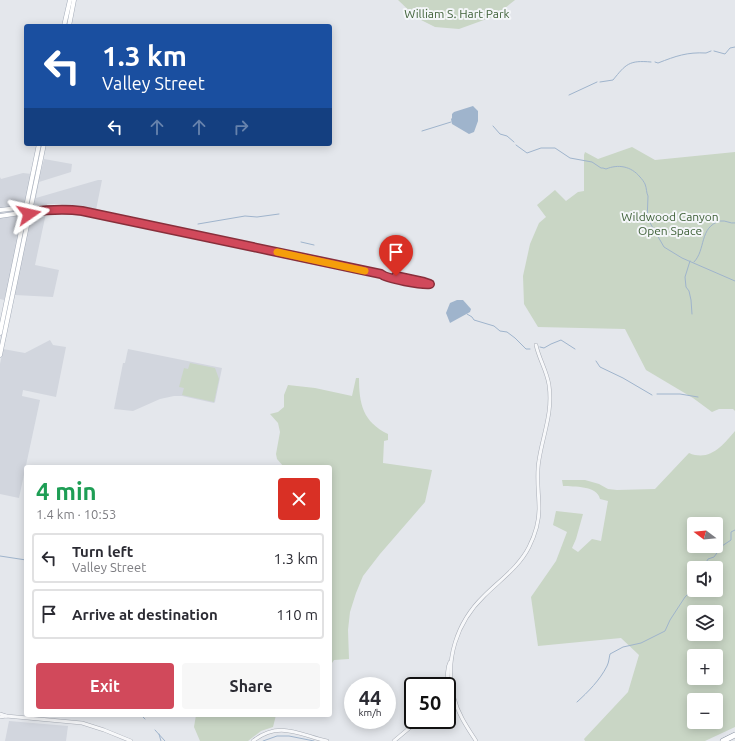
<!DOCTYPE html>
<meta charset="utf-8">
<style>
body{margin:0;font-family:Ubuntu,sans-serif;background:#f7f7f7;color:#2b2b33;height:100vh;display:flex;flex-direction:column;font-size:15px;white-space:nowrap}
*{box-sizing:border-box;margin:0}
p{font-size:13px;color:#7c7c81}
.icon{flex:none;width:22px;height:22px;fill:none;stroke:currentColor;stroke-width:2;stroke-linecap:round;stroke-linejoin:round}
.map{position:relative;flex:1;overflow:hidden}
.panel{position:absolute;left:24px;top:465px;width:308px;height:252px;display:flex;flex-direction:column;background:#fff;border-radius:4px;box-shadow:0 2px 10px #0003}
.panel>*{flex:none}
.hud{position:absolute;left:24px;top:24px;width:308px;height:122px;border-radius:4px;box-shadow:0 2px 10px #0003;background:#1a4fa0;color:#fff;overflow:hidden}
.needle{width:26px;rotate:286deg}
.tools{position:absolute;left:687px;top:517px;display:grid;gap:8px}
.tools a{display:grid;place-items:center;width:36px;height:36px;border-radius:4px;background:#fff;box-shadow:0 2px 10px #0003;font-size:20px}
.speed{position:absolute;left:344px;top:677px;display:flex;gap:8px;font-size:20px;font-weight:700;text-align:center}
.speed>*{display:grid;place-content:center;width:52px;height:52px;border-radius:50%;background:#fff;box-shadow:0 2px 10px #0003;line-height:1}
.speed small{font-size:10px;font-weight:400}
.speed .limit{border:2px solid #111;border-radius:6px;background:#fff;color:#111}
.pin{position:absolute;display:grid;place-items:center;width:34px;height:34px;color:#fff;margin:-41px -17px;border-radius:50% 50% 50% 0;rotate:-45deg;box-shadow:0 0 4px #0007}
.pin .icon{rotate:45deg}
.me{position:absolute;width:44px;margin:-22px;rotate:79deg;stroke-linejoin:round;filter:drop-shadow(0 0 3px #0008)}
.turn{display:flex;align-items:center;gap:14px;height:84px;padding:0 12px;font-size:18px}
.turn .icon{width:52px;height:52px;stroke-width:2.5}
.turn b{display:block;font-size:28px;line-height:34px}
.lanes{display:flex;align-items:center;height:38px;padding:0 12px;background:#0003;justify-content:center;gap:20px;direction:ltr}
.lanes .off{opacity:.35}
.round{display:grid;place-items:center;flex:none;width:42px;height:42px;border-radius:4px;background:#f7f7f7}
.overview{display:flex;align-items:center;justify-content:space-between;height:68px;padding:0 12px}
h1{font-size:24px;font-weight:600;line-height:30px;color:#1e9e55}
.action{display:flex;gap:8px;margin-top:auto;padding:8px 12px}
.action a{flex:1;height:46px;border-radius:4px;background:#d1495b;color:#fff;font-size:16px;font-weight:600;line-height:46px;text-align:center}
.action a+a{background:#f7f7f7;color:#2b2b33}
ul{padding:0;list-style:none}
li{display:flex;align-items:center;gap:12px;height:50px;margin:0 8px 6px;padding:0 4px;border:2px solid #e1e1e2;border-radius:4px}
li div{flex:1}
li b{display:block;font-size:15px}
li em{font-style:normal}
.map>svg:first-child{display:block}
.built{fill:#d2d6de}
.green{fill:#c9d6c5;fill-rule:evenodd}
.water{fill:#9fb4cc}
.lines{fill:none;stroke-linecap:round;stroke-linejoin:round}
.stream{stroke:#9fb4cc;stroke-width:1}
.minor-casing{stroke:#a9aeb7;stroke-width:4}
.major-casing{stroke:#a3abb8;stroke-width:5}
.highway-casing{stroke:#8b94a3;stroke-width:6}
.minor{stroke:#f7f8fa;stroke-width:3}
.major{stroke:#fff;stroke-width:4}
.highway{stroke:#fff;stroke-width:5}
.route-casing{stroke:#882f3b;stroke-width:10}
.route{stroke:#d1495b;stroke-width:7}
.slow{stroke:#f59e0b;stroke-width:7}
.labels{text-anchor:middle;stroke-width:4;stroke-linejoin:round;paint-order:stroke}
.park-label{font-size:12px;fill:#3f6138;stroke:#f4f6f9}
</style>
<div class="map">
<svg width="735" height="741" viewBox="0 0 735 741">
<rect width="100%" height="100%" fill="#e4e7ec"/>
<!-- built -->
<g class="built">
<path d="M44,159L72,164L71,172L39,182L36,198L98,180H102L96,210L60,204H47L46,213L35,265L59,270L53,297L15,295L6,293L4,300L0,299V177L1,179L23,173L40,175Z"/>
<path d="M50,340L53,345L66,347L56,397L23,390L22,396L40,400L19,498L0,494V364L3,349L25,353Z"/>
<path d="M128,349L222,368L215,402L214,403L182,396H174L160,399L133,411L114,409L123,363H125Z"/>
<path d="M9,721L68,726L66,741H5Z"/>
</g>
<!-- green -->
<g class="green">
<path d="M398,0H515L495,16L459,29L435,27L417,18Z"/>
<path d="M632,147L655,160L735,152V411L733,409H719L712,412L693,398L646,370L625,329L538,327L524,304L523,276L530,244L539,223L546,217L537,205L555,190L566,201L578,192L584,191V155L585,152L598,159Z"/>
<path d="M190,363L215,368L219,379L214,402L182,395L184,388L179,387L184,368L188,369Z"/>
<path d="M356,378H359C359,404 363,422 388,434V440L384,441L383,463L432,470L425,502L380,554L363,576L356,593L350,612L348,630L349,659L334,660L330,666V467H284L277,459L276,454L280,432L278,423L270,414L278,412L284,407V395L288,385L315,388L352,396Z"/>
<path d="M735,431V727L705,741H585L584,739L628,692L639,655L621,638L538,646L531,597L556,561L567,532L553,525L556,511L583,514L576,539L572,548L578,552L592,539L601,541L608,501L600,499C597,485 574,487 563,486L562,480H585L599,484L608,489L617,490L655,489L689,453C710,462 723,445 735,431ZM694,524H716V546H694ZM694,568H716V590H694ZM694,612H716V634H694ZM694,656H716V678H694ZM694,700H716V722H694Z"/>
<path d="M196,715H276L273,727L261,731L248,741H200L194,727Z"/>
</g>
<!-- water -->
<g class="water">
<path d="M473,106L478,111V121L474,132L469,134L452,124L451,119L452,118V114L454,112Z"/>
<path d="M457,300H463L471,309L470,312L450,323L446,313L450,303Z"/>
</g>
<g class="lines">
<!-- stream -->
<g class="stream">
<path d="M714,51L725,54L730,48L735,47"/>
<path d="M655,62L658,63C676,56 687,52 706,53L711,51"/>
<path d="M600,82L613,80C626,64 629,60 651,62"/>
<path d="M569,95L597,82"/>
<path d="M493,126L500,134L507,136L514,142"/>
<path d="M422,131L451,122"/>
<path d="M516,145L527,153L541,148H555L570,158L592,162L601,168H603L606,169C618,164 631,166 640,177C642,179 644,182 645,184C647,189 646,192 648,196L647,222L649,221L664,247L682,258L735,281"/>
<path d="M198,224L245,216L257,217L279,214"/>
<path d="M301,242L314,245"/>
<path d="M690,261L685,277L686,287L689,291L691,300L692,314"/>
<path d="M694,262C706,250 699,227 720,221C726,220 730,224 735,223"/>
<path d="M467,314L472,317L474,320L494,326L500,331L507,332L515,338L526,349H530"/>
<path d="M540,347L544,348L551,344L561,340L575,349"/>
<path d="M596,361L600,367L623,378L652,395"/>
<path d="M657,394H680L698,397"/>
<path d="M0,556L26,560"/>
<path d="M703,568L708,559L714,557L722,546L731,540V532L735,530"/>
<path d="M577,702C588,692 600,680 607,666C609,662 609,658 610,654L623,647L641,643L665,631L670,620L685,597L694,588"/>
<path d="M141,715L145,719"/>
<path d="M155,730L165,741"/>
<path d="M159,734L161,741"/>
<path d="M263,741L277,736H289L314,741"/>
</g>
<!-- minor casing -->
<g class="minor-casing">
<g id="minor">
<path d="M31,207H59L82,211L325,263L424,282L431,284"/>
<path d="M30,211L67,210"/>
<path d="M381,274C386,279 421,285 429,284"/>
<path d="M448,701C451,688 444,674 450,662"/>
<path d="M0,714L6,716"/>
<path d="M0,717L6,716L82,723L104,730L131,741"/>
<path d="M253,741C279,720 300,735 327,741"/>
<path d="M394,741L419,720"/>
<path d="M476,741C467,727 458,714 454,698C444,660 457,622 484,596C500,580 519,567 529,547C535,535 539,521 539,509C539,493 536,476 539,460C543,434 553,413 549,385C547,371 539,359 536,345"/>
</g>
</g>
<!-- major casing -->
<g class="major-casing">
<g id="major">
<path d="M64,26L70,0"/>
<path d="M69,26L74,0"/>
<path d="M0,210L27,207"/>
<path d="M0,216L27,212"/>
<path d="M0,333L39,144"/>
<path d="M0,355L44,144"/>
</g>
</g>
<!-- highway casing -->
<g class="highway-casing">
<path id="highway" d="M723,741L735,735"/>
</g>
<!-- minor -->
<use href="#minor" class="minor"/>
<!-- major -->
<use href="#major" class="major"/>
<!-- highway -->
<use href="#highway" class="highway"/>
</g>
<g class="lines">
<!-- route casing -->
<g class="route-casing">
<path id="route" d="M29,214L30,212C46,210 66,209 82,211L381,274C387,279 422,285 430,284L424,282L396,276"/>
</g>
<!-- route -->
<use href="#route" class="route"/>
<!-- slow -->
<path class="slow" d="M277,252L365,271"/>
</g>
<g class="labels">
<!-- park labels -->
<g class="park-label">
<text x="457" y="18">William S. Hart Park</text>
<text x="670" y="221">Wildwood Canyon<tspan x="670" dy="14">Open Space</tspan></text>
</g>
</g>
</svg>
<div class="tools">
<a><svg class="needle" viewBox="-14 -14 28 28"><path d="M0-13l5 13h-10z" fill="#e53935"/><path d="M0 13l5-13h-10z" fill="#7c7c81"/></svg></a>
<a><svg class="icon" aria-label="sound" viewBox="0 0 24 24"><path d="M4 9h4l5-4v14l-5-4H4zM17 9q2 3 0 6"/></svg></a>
<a><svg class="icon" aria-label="layers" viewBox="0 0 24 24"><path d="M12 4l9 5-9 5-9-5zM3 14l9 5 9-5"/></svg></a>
<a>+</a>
<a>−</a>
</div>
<div class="speed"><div>44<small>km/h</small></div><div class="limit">50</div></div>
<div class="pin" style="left:396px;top:276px;background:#d93025"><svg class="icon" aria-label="arrive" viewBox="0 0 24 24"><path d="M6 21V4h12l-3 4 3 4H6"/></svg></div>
<svg class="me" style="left:29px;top:214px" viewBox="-20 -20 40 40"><path d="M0-17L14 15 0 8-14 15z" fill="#d1495b" stroke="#fff" stroke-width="4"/></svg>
<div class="hud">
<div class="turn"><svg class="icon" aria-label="left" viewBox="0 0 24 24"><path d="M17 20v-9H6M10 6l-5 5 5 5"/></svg><div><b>1.3 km</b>Valley Street</div></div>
<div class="lanes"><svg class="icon" aria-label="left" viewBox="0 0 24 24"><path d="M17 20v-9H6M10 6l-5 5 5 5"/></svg><svg class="icon off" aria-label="ahead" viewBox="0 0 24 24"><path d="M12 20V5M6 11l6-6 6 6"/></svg><svg class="icon off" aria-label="ahead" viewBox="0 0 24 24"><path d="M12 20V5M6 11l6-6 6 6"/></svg><svg class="icon off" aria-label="right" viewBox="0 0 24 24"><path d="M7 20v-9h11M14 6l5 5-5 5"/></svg></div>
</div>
<section class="panel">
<div class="overview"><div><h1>4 min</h1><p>1.4 km · 10:53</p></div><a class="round" style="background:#d93025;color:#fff"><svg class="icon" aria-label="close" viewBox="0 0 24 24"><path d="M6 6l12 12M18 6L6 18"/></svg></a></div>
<ul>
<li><svg class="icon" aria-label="left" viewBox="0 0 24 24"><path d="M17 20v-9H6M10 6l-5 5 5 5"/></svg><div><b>Turn left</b><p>Valley Street</p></div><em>1.3 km</em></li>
<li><svg class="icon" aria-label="arrive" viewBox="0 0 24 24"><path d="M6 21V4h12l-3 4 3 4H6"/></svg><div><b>Arrive at destination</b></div><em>110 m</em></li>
</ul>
<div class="action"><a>Exit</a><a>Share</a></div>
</section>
</div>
